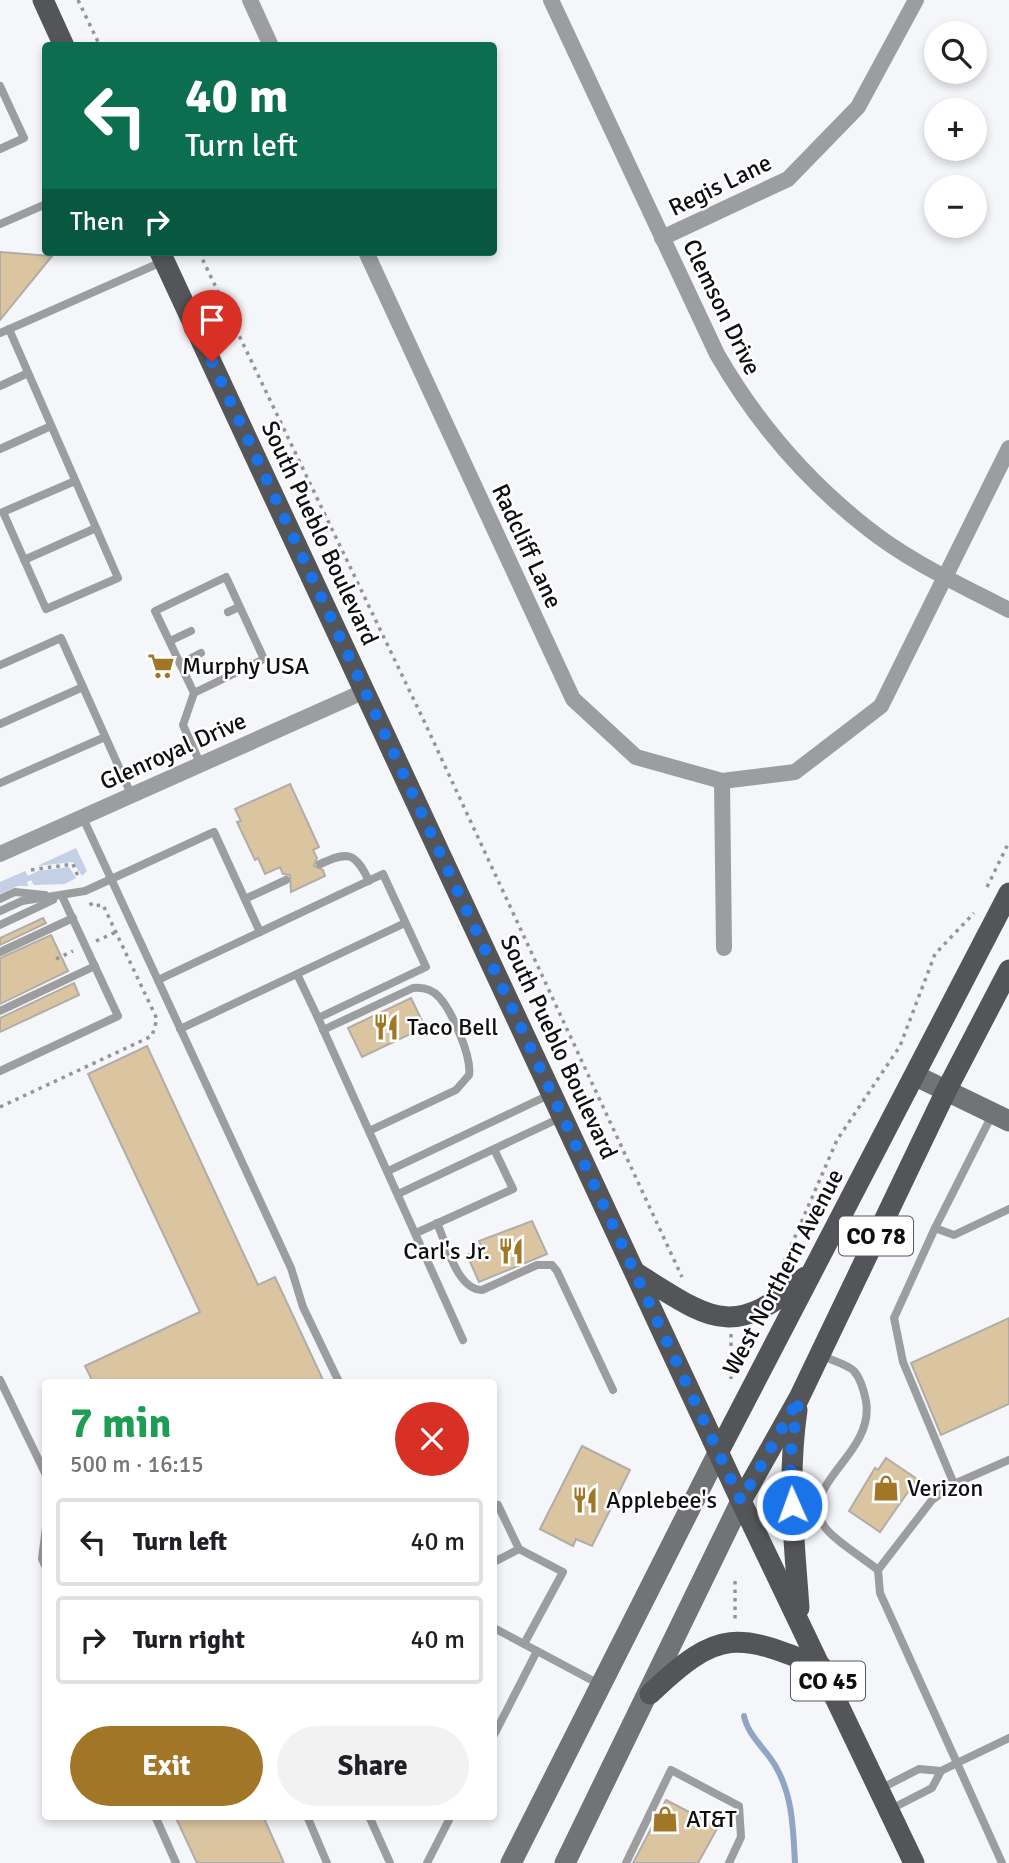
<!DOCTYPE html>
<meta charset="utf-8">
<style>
body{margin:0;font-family:Signika,sans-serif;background:#f2f2f2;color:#202124;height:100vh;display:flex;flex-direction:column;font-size:26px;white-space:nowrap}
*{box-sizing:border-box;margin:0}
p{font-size:23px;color:#757577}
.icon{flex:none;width:38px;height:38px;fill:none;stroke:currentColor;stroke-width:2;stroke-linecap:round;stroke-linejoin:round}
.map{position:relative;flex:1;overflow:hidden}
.drawer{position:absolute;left:42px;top:1379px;width:455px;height:441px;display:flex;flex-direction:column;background:#fff;border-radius:7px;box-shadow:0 4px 10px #0003}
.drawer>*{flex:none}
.hud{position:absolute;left:42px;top:42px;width:455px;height:214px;border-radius:7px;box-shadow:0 4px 10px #0003;background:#0b6e4f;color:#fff;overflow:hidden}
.fabs{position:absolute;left:924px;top:21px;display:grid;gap:14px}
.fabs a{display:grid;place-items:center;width:63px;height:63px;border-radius:50%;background:#fff;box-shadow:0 4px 10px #0003;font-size:35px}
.pin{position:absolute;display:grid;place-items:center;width:60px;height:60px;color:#fff;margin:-72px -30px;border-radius:50% 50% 50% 0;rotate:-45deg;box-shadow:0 0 7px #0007}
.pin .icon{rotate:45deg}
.me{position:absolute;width:77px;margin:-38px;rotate:358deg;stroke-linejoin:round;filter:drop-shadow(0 0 5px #0008)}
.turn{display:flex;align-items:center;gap:24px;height:147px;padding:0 28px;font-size:32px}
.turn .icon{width:91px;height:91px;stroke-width:2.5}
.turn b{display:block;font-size:49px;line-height:60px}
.then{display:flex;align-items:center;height:66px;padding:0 28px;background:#0003;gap:14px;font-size:26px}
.round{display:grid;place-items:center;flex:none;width:74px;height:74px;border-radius:37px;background:#f2f2f2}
.summary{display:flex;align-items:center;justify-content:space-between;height:119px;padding:0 28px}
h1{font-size:42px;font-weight:700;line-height:52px;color:#1e9e55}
.button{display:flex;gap:14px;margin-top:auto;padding:14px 28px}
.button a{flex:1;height:80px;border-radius:42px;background:#a17727;color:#fff;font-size:28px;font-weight:700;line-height:80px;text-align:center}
.button a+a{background:#f2f2f2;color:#202124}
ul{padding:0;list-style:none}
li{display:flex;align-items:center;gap:21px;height:88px;margin:0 14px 10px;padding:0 14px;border:4px solid #e0e0e0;border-radius:7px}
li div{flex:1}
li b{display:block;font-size:26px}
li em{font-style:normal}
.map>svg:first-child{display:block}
.green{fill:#c3d0e6}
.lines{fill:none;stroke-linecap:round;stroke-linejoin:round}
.stream{stroke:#90a4c5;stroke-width:6}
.building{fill:#dbc5a1;stroke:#b0ada9;stroke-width:2}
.path{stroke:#949598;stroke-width:3.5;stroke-dasharray:3.5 5;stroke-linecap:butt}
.lane{stroke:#9c9d9f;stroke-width:8}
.street{stroke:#9c9d9f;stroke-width:16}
.secondary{stroke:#717375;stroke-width:21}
.primary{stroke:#535558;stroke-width:21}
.route{stroke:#1a73e8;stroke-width:12;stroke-dasharray:0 21.6}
.labels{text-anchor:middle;stroke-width:5;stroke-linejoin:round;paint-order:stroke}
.shield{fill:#fff;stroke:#565758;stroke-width:2}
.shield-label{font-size:23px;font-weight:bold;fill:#0e0f10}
.street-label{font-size:24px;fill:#0e0f10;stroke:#fff}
.poi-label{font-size:24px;fill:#0e0f10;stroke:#fff;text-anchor:start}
</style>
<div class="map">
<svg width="1009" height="1863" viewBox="0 0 1009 1863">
<rect width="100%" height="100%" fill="#f4f6fa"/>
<!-- green -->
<g class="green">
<path d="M76,848L87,871L82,876L73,862L37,866Z"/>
<path d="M69,867L76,878L65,884L34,885L31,880L27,882L28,886H18L0,894V882L25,871L28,876L38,871Z"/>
</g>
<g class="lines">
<!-- stream -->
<path class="stream" d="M744,1716C748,1736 766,1749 776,1767C793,1797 793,1829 795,1863"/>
</g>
<!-- building -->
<g class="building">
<path d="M0,252L52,256L0,320Z"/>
<path d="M290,784L319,847L313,850L317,858L314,866L323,870L325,876L291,892L290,875L283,874L280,867L265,874L258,858L255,860L237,822L241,821L235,809Z"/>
<path d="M43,918L46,923L0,945V938Z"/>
<path d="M51,935L68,971L0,1004V958Z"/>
<path d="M74,983L79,995L0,1032V1018Z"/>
<path d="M411,998L425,1027L362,1057L348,1028Z"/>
<path d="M147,1046L258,1285L275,1277L324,1382H93L85,1366L200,1312L88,1074Z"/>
<path d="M532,1221L547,1254L479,1282L467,1255L482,1248L479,1241Z"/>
<path d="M1009,1318V1404L941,1435L911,1363Z"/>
<path d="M582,1446L630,1470L592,1546L576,1539L573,1546L540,1529Z"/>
<path d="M886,1458L917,1479L880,1532L849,1511L875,1468L878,1470Z"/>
<path d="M666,1800L718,1827L698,1863H633Z"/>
<path d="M175,1816H263L284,1863H197Z"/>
</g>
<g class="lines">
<!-- path -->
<g class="path">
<path d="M78,0L100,46"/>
<path d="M199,252L424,721L682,1277"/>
<path d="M31,870L73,864L79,879"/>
<path d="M987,887L1009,842"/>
<path d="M96,941L116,932"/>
<path d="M56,959L73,951"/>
<path d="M0,1107L152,1036L157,1019L103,905L92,906L90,902"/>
<path d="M781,1269L837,1140L900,1046L935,954L974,913"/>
<path d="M731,1334V1379"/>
<path d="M735,1581V1622"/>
</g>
<!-- lane -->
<g class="lane">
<path d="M0,86L24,138L0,149"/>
<path d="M0,224L46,204"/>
<path d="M9,329L118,578L46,609L3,512L75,481"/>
<path d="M0,333L164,261"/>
<path d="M0,386L28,373"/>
<path d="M0,449L51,426"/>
<path d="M24,560L96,528"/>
<path d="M228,612L239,607"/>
<path d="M170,641L191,631"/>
<path d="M180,664L201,653"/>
<path d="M0,665L61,638L131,794"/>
<path d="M194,693L264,659L226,577L155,611L194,693L183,725L200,763"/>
<path d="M0,724L83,687"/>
<path d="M0,783L105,737"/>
<path d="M82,816L291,1268L303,1307L339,1382"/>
<path d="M320,864C348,851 355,852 369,881"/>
<path d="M0,899L15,892L45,895"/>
<path d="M245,899L286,880"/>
<path d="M0,911L22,901L85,891L214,832L260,932"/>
<path d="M0,925L53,900"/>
<path d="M0,952L73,918"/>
<path d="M297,974L318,1018"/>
<path d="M158,980L383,874L426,967L318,1018L463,1340"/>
<path d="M0,1011L95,966"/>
<path d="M180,1029L405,923"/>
<path d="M323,1030L413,988C424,987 432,989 439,997C452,1011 472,1057 469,1075L456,1090L369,1131"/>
<path d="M0,1071L118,1016L62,896"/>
<path d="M388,1171L549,1095"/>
<path d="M398,1194L560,1118"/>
<path d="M437,1223C446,1243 457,1290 482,1290L537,1265H552L557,1271L613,1390"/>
<path d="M935,1228L992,1115"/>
<path d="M416,1233L513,1189L494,1149"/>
<path d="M820,1355C830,1360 847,1364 854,1371C861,1379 864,1391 866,1401C875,1455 798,1483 824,1526C832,1539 865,1559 878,1570L932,1500L954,1484L1009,1460"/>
<path d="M0,1380L46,1475"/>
<path d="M954,1484L903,1362L894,1318L935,1228L954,1235L1009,1209"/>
<path d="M498,1505L519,1549L563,1572L524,1644"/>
<path d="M46,1527L42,1559L46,1568"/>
<path d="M494,1562L519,1549"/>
<path d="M878,1570L880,1593L957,1763L941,1771"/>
<path d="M494,1628L599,1684"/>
<path d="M494,1735L537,1651"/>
<path d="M880,1789L919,1769L941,1771L932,1788L891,1809"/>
<path d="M155,1816L176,1863"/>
<path d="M307,1816L327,1863"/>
<path d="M369,1816L390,1863"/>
<path d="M427,1863L451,1816"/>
<path d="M626,1863L671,1770L739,1806L741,1837L729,1863"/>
<path d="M1002,1863L957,1763L1009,1738"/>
</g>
<!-- street -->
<g class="street">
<path d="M250,0L271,46"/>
<path d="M551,0L717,354C755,420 806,480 866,527C908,561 961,585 1009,610"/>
<path d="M662,238L788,179L858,107L916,0"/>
<path d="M366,252L573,699L636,757L722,781"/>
<path d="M0,854L365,691"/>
<path d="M724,948L722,781L795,772L881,706L1009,448"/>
</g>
<!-- secondary -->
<g class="secondary">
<path d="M916,1076L1009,1121"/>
<path d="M511,1863L719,1451"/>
<path d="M565,1863L741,1501"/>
</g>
<!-- primary -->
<g class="primary">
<path d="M43,0L64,46"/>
<path d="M160,252L741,1501L914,1863"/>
<path d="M636,1273C709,1318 732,1342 805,1277"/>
<path d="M797,1410C787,1480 794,1538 799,1608"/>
<path d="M719,1451L1009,893"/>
<path d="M741,1501L799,1398L947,1089L1009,970"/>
<path d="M650,1694C720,1627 737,1633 822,1667"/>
</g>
</g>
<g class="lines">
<!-- route -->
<path class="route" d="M212,362L741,1501L799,1398L790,1458L792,1505"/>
</g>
<!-- icons -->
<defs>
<g id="supermarket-bare" transform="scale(2.1)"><path d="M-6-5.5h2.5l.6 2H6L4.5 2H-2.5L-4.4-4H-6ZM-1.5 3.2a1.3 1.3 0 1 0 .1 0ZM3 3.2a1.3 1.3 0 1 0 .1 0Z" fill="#a17727" stroke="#fff" stroke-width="2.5" paint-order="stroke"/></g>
<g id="restaurant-bare" transform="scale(2.1)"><path d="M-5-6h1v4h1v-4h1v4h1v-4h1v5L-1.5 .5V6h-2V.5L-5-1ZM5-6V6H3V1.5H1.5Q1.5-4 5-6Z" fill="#a17727" stroke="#fff" stroke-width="2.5" paint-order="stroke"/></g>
<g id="shop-bare" transform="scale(2.1)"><path d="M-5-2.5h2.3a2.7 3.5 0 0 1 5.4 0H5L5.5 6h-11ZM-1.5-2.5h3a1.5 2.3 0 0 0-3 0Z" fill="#a17727" stroke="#fff" stroke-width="2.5" paint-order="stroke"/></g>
</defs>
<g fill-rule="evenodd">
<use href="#supermarket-bare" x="161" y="666"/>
<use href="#restaurant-bare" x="386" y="1027"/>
<use href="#restaurant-bare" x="511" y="1251"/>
<use href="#shop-bare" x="886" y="1488"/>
<use href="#restaurant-bare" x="585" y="1500"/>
<use href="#shop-bare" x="665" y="1819"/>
</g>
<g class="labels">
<!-- shield labels -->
<g class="shield">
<rect x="839" y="1216.5" width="74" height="39" rx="5"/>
<rect x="791" y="1661.5" width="74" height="39" rx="5"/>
</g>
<g class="shield-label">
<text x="876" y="1244">CO 78</text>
<text x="828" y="1689">CO 45</text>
</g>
<!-- street labels -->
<g class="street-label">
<text transform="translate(720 185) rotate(-26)" y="8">Regis Lane</text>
<text transform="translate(722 307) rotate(64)" y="8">Clemson Drive</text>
<text transform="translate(320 533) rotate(65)" y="8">South Pueblo Boulevard</text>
<text transform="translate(527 546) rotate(65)" y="8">Radcliff Lane</text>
<text transform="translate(173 751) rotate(-24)" y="8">Glenroyal Drive</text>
<text transform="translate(559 1047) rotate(65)" y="8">South Pueblo Boulevard</text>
<text transform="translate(783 1272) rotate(-62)" y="8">West Northern Avenue</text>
</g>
<!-- poi labels -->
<g class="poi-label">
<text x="182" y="674">Murphy USA</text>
<text x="407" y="1035">Taco Bell</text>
<text x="490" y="1259" text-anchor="end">Carl's Jr.</text>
<text x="907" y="1496">Verizon</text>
<text x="606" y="1508">Applebee's</text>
<text x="686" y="1827">AT&amp;T</text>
</g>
</g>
</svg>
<div class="fabs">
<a><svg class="icon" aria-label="search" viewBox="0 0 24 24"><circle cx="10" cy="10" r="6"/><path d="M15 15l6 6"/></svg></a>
<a>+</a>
<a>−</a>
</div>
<div class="pin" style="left:212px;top:362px;background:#d93025"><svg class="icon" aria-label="arrive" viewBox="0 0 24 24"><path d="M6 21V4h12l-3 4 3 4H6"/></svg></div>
<svg class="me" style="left:792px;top:1505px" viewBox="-20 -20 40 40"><circle r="17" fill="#1a73e8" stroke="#fff" stroke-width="3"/><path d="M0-11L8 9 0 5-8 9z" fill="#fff"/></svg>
<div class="hud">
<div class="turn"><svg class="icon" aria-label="left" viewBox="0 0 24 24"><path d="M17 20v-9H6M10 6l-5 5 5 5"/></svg><div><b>40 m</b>Turn left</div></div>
<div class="then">Then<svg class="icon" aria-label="right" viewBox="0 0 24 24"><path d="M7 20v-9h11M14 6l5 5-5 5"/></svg></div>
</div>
<section class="drawer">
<div class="summary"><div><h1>7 min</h1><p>500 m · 16:15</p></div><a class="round" style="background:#d93025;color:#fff"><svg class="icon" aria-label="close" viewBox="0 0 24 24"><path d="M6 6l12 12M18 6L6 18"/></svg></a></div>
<ul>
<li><svg class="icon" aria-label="left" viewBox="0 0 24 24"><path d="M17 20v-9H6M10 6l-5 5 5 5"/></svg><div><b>Turn left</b></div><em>40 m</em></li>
<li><svg class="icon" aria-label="right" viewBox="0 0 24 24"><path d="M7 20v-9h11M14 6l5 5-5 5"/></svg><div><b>Turn right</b></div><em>40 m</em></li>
</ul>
<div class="button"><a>Exit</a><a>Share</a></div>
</section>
</div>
